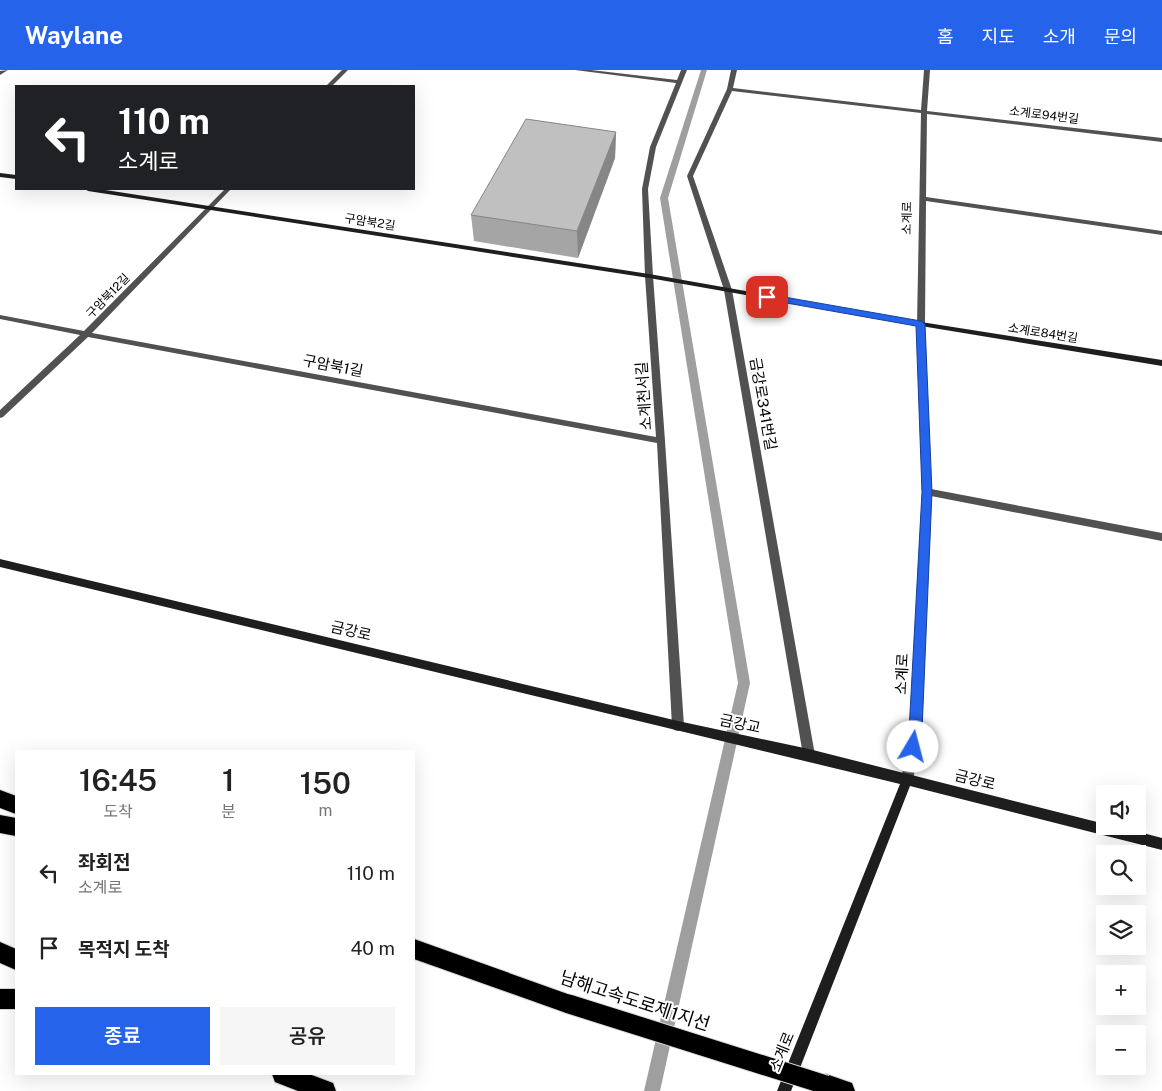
<!DOCTYPE html>
<html lang="ko">
<meta charset="utf-8">
<style>
body{margin:0;font-family:"Public Sans","Noto Sans KR",sans-serif;background:#f6f6f6;color:#222;height:100vh;display:flex;flex-direction:column;font-size:19px;white-space:nowrap}
*{box-sizing:border-box;margin:0}
p{font-size:16px;color:#767676}
.icon{flex:none;width:28px;height:28px;fill:none;stroke:currentColor;stroke-width:2;stroke-linecap:round;stroke-linejoin:round}
.map{position:relative;flex:1;overflow:hidden}
.panel{position:absolute;left:15px;top:680px;width:400px;height:325px;display:flex;flex-direction:column;background:#fff;border-radius:0px;box-shadow:0 5px 20px #0002}
.panel>*{flex:none}
.hud{position:absolute;left:15px;top:15px;width:400px;height:105px;border-radius:0px;box-shadow:0 5px 20px #0002;background:#202124;color:#fff;overflow:hidden}
.controls{position:absolute;left:1096px;top:715px;display:grid;gap:10px}
.controls a{display:grid;place-items:center;width:50px;height:50px;border-radius:0px;background:#fff;box-shadow:0 5px 20px #0002;font-size:25px}
.pin{position:absolute;display:grid;place-items:center;width:42px;height:42px;color:#fff;margin:-21px;border-radius:10px;box-shadow:0 2px 8px #0006}
.me{position:absolute;width:55px;margin:-28px;rotate:8deg;stroke-linejoin:round;filter:drop-shadow(0 0 4px #0008)}
.turn{display:flex;align-items:center;gap:18px;height:105px;padding:0 20px;font-size:22px}
.turn .icon{width:65px;height:65px;stroke-width:2.5}
.turn b{display:block;font-size:35px;line-height:42px}
.eta{display:flex;justify-content:space-evenly;align-items:center;height:85px;text-align:center}
.eta b{font-size:30px;font-weight:600;line-height:35px}
.primary-button{display:flex;gap:10px;margin-top:auto;padding:10px 20px}
.primary-button a{flex:1;height:58px;border-radius:0px;background:#2563eb;color:#fff;font-size:20px;font-weight:600;line-height:58px;text-align:center}
.primary-button a+a{background:#f6f6f6;color:#222}
ul{padding:0;list-style:none}
li{display:flex;align-items:center;gap:15px;height:75px;padding:0 20px}
li div{flex:1}
li b{display:block;font-size:19px}
li em{font-style:normal}
header{display:flex;align-items:center;gap:30px;box-sizing:border-box;height:70px;padding:0 25px;background:#2563eb;color:#fff}
header strong{font-size:24px}
nav{display:flex;gap:28px;margin-inline-start:auto;font-size:18px}
.map>svg:first-child{display:block}
.lines{fill:none;stroke-linecap:round;stroke-linejoin:round}
.stream{fill:#9f9f9f;fill-rule:evenodd}
.motorway-casing{stroke:#dbdbdb;stroke-width:2}
.minor{fill:#515151;fill-rule:evenodd}
.secondary{fill:#1e1e1e;fill-rule:evenodd}
.motorway{fill:#000;fill-rule:evenodd}
.motorway-bridge-casing{stroke:#dbdbdb;stroke-width:21;stroke-linecap:butt}
.motorway-bridge{stroke:#000;stroke-width:19}
.wall{fill:#a5a5a5}
.shaded-wall{fill:#868686}
.building{fill:#c0c0c0;stroke:#868686}
.route{fill:#2563eb;stroke:#184099}
.labels{text-anchor:middle;stroke-width:4;stroke-linejoin:round;paint-order:stroke}
.far-street-label{font-size:12px;fill:#000;stroke:#fff}
.street-label{font-size:15px;fill:#000;stroke:#fff}
.near-street-label{font-size:18px;fill:#000;stroke:#fff}
</style>
<header>
<strong>Waylane</strong>
<nav><a>홈</a><a>지도</a><a>소개</a><a>문의</a></nav>
</header>
<div class="map">
<svg width="1162" height="1021" viewBox="0 0 1162 1021">
<rect width="100%" height="100%" fill="#fff"/>
<g class="lines">
<!-- stream -->
<path class="stream" d="M701,0H707L668,128L750,613L660,1021H644L738,613L660,128Z"/>
<!-- motorway casing -->
<g class="motorway-casing">
<g id="motorway">
<path d="M0,720L16,726V744L0,738Z"/>
<path d="M0,745L16,748V766L0,763Z"/>
<path d="M414,869L576,927L579,934L576,941L569,944L414,889Z"/>
<path d="M0,872L16,879V900L0,893Z"/>
<rect x="0" y="919" width="16" height="20"/>
<path d="M272,1004H309L333,1013L336,1021H298L275,1012Z"/>
<path d="M826,1004L852,1013L855,1021H818L815,1015L818,1007Z"/>
</g>
</g>
<!-- minor -->
<g class="minor">
<path d="M8,0L0,5V1Z"/>
<path d="M342,0H348L332,16H326Z"/>
<path d="M575,0H591L677,10L681,0H687L656,77L648,119L653,206L665,371L684,656L682,660L678,661L674,660L672,656L657,373L88,267L3,347L0,348V340L80,265L0,249V245L84,261L225,119H231L92,263L656,367L645,206L642,119L650,77L676,13Z"/>
<path d="M731,0H737L733,18L921,40L924,0H930L927,41L1162,68V72L927,44L926,127L1162,161V165L926,131L925,254L931,419L1162,463V471L931,426L922,661L913,710L911,714L907,716L903,714L901,710L910,661L922,422L917,254L921,43L732,21L693,106L732,220L815,685L813,689L809,691L805,689L803,685L724,220L687,106L727,19Z"/>
</g>
<!-- secondary -->
<g class="secondary">
<path d="M0,103L16,105V109L0,107Z"/>
<path d="M85,119H99L649,204L921,252L1162,290V296L921,256L649,208L88,121Z"/>
<path d="M0,489L678,651L809,679L1105,754V756H1116L1162,768V780L910,716L791,1021H777L900,714L0,497Z"/>
</g>
<!-- motorway -->
<use href="#motorway" class="motorway"/>
<!-- motorway-bridge casing -->
<g class="motorway-bridge-casing">
<path id="motorway-bridge" d="M569,934L826,1015"/>
</g>
<!-- motorway-bridge -->
<use href="#motorway-bridge" class="motorway-bridge"/>
</g>
<!-- wall -->
<path class="wall" d="M616,62L615,88L578,188L474,171L471,145Z"/>
<!-- shaded-wall -->
<path class="shaded-wall" d="M616,62L615,88L578,188L577,161Z"/>
<!-- building -->
<path class="building" d="M526,49L616,62L577,161L471,145Z"/>
<!-- route -->
<path class="route" d="M767,224L921,251L925,254L932,422L922,661L918,681L913,683L908,681L906,677L909,661L922,422L916,256L764,229V225Z"/>
<g class="labels">
<!-- far-street labels -->
<g class="far-street-label">
<text transform="translate(1044 45) rotate(7)" y="4">소계로94번길</text>
<text transform="translate(907 148) rotate(-89)" y="4">소계로</text>
<text transform="translate(370 152) rotate(9)" y="4">구암북2길</text>
<text transform="translate(108 226) rotate(-46)" y="4">구암북12길</text>
<text transform="translate(1043 263) rotate(9)" y="4">소계로84번길</text>
</g>
<!-- street labels -->
<g class="street-label">
<text transform="translate(333 296) rotate(11)" y="5">구암북1길</text>
<text transform="translate(644 326) rotate(-94)" y="5">소계천서길</text>
<text transform="translate(763 334) rotate(80)" y="5">금강로341번길</text>
<text transform="translate(351 561) rotate(13)" y="5">금강로</text>
<text transform="translate(902 604) rotate(-87)" y="5">소계로</text>
<text transform="translate(740 654) rotate(12)" y="5">금강교</text>
<text transform="translate(975 710) rotate(14)" y="5">금강로</text>
<text transform="translate(782 982) rotate(-68)" y="5">소계로</text>
</g>
<!-- near-street labels -->
<g class="near-street-label">
<text transform="translate(635 931) rotate(18)" y="6">남해고속도로제1지선</text>
</g>
</g>
</svg>
<div class="controls">
<a><svg class="icon" aria-label="sound" viewBox="0 0 24 24"><path d="M4 9h4l5-4v14l-5-4H4zM17 9q2 3 0 6"/></svg></a>
<a><svg class="icon" aria-label="search" viewBox="0 0 24 24"><circle cx="10" cy="10" r="6"/><path d="M15 15l6 6"/></svg></a>
<a><svg class="icon" aria-label="layers" viewBox="0 0 24 24"><path d="M12 4l9 5-9 5-9-5zM3 14l9 5 9-5"/></svg></a>
<a>+</a>
<a>−</a>
</div>
<div class="pin" style="left:767px;top:227px;background:#d93025"><svg class="icon" aria-label="arrive" viewBox="0 0 24 24"><path d="M6 21V4h12l-3 4 3 4H6"/></svg></div>
<svg class="me" style="left:913px;top:677px" viewBox="-20 -20 40 40"><circle r="19" fill="#fff"/><path d="M0-13L10 11 0 6-10 11z" fill="#2563eb"/></svg>
<div class="hud">
<div class="turn"><svg class="icon" aria-label="left" viewBox="0 0 24 24"><path d="M17 20v-9H6M10 6l-5 5 5 5"/></svg><div><b>110 m</b>소계로</div></div>
</div>
<section class="panel">
<div class="eta">
<div><b>16:45</b><p>도착</p></div>
<div><b>1</b><p>분</p></div>
<div><b>150</b><p>m</p></div>
</div>
<ul>
<li><svg class="icon" aria-label="left" viewBox="0 0 24 24"><path d="M17 20v-9H6M10 6l-5 5 5 5"/></svg><div><b>좌회전</b><p>소계로</p></div><em>110 m</em></li>
<li><svg class="icon" aria-label="arrive" viewBox="0 0 24 24"><path d="M6 21V4h12l-3 4 3 4H6"/></svg><div><b>목적지 도착</b></div><em>40 m</em></li>
</ul>
<div class="primary-button"><a>종료</a><a>공유</a></div>
</section>
</div>
